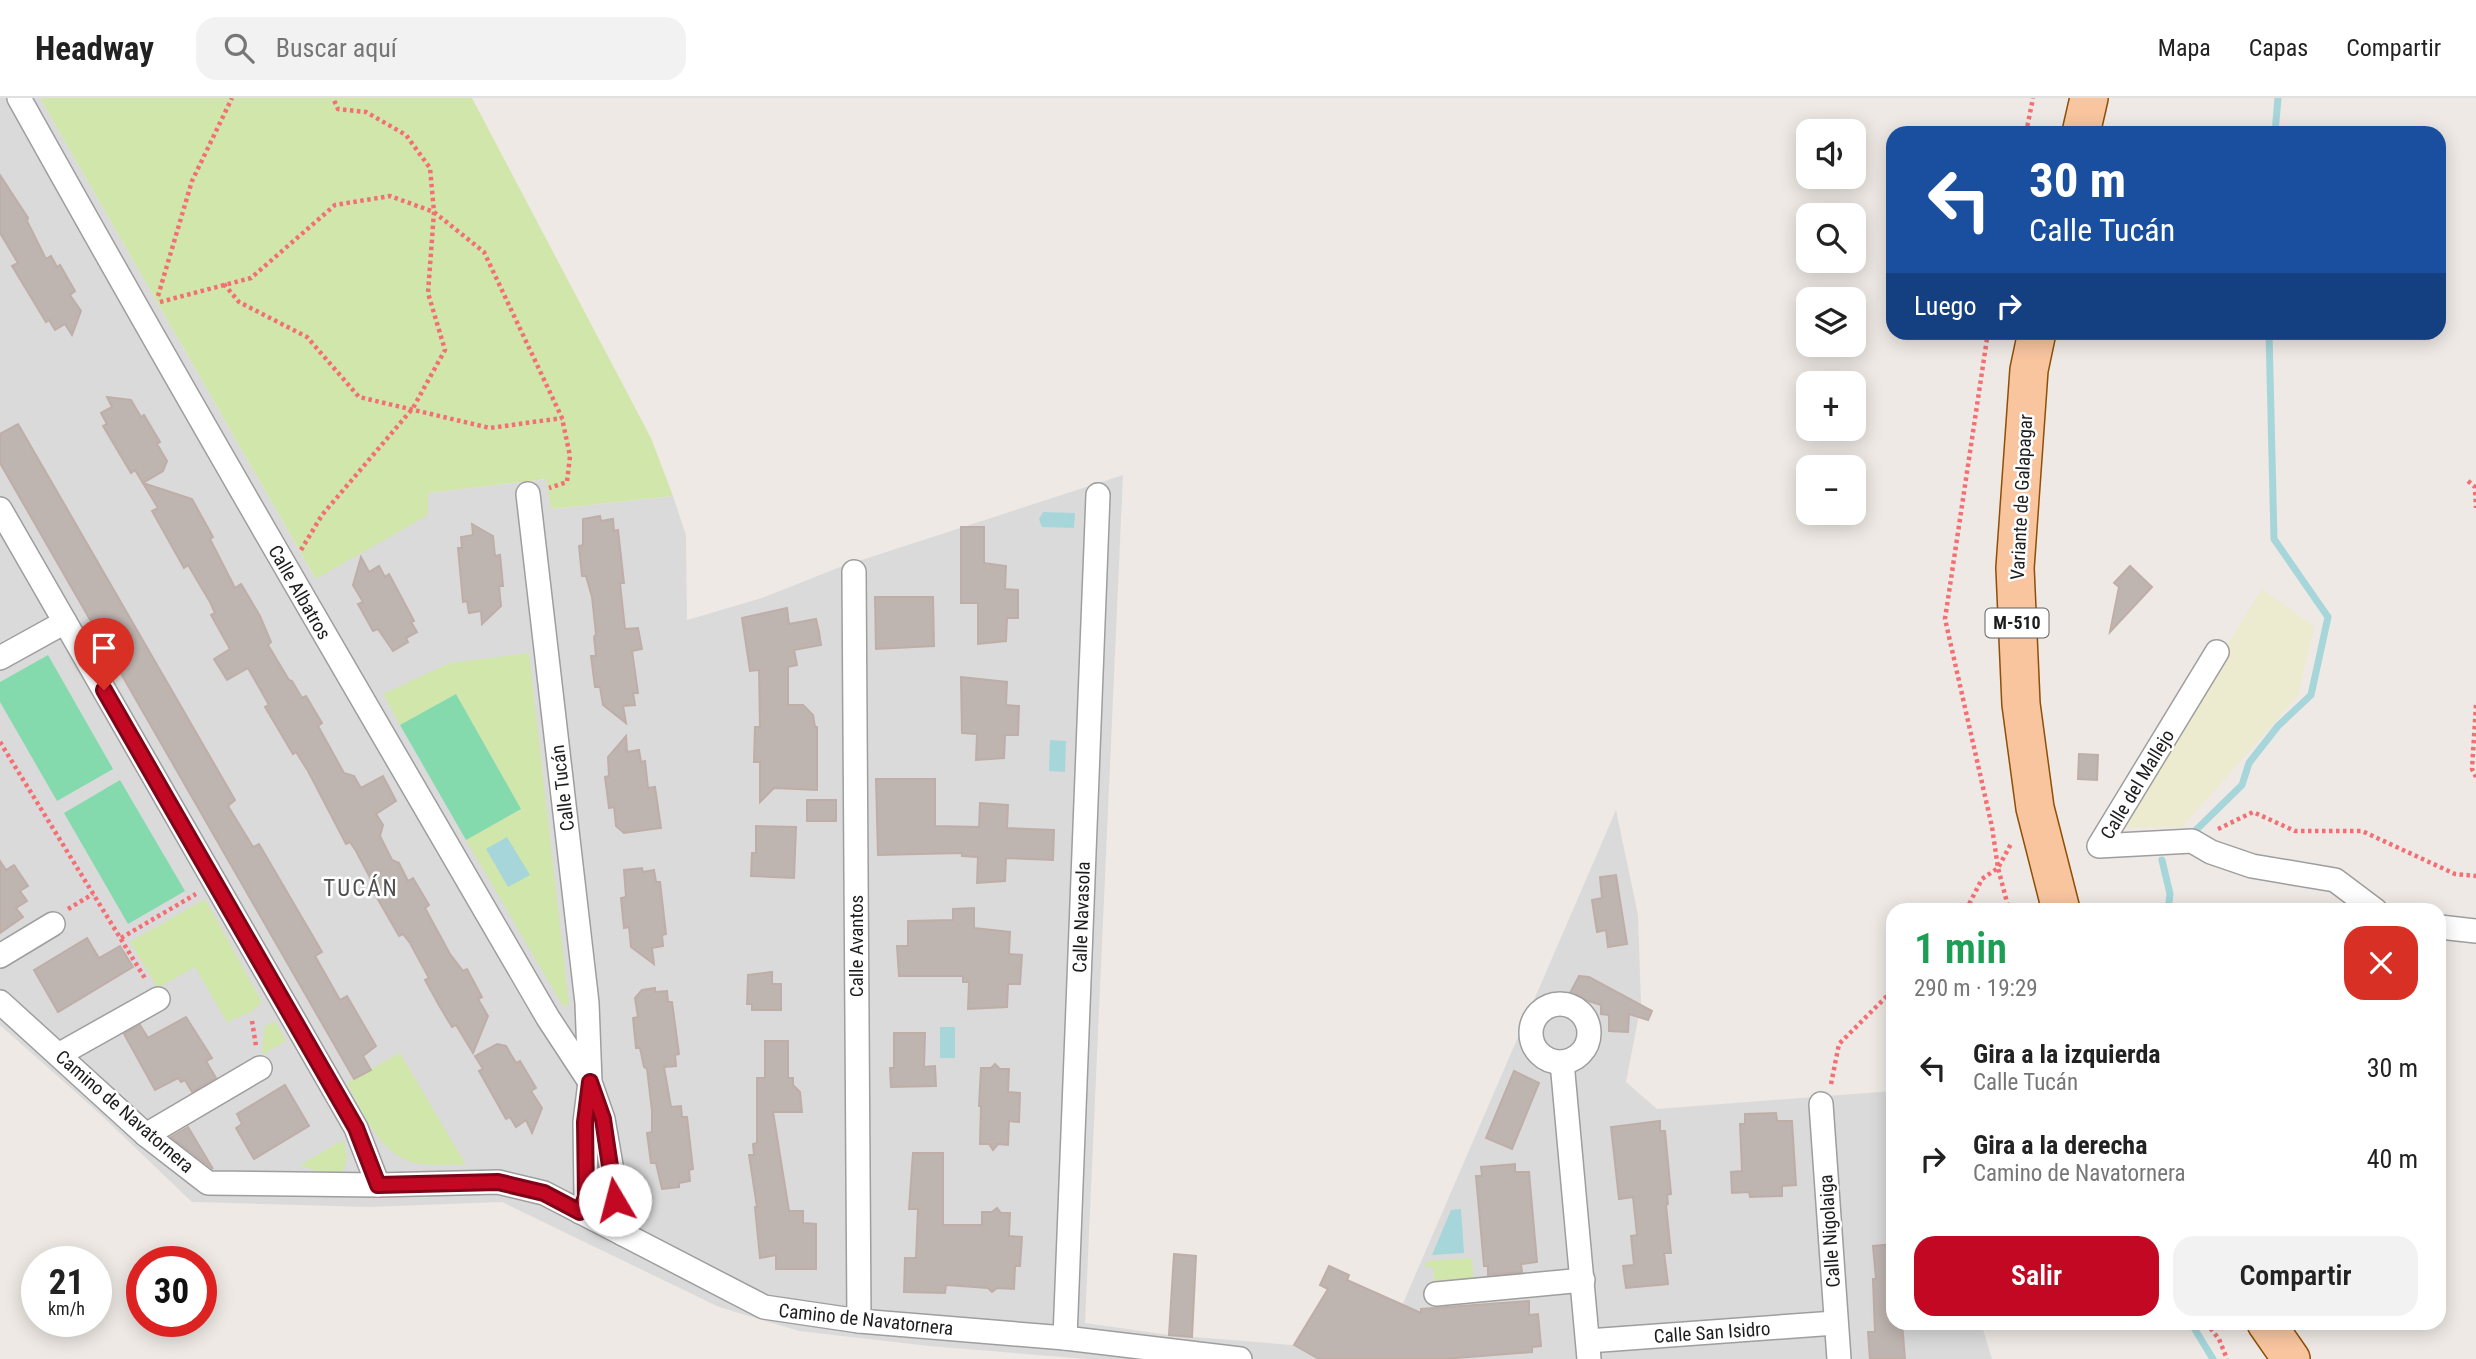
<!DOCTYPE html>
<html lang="es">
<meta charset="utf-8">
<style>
body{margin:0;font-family:"Roboto Condensed",sans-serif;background:#f2f2f2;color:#222;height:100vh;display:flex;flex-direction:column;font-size:26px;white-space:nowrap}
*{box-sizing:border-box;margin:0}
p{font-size:23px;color:#767676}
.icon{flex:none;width:38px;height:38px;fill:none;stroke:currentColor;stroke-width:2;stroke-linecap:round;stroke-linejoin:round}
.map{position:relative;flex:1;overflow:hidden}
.drawer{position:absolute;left:1886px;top:805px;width:560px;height:427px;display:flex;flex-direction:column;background:#fff;border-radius:21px;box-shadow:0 4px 18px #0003}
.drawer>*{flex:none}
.guide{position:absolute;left:1886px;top:28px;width:560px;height:214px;border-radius:21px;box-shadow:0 4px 18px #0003;background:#1a4fa0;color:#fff;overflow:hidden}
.controls{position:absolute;left:1796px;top:21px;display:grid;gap:14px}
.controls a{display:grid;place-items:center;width:70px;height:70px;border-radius:14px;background:#fff;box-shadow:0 4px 18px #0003;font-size:35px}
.speed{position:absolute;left:21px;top:1148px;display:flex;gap:14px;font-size:35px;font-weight:700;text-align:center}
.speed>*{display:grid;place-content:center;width:91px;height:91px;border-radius:50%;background:#fff;box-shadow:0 4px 18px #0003;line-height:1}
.speed small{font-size:18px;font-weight:400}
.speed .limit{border:10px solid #d22;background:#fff;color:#111}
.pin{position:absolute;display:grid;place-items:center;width:60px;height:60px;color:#fff;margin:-72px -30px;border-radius:50% 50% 50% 0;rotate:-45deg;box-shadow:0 0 7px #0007}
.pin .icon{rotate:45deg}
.me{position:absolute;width:77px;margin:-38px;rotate:352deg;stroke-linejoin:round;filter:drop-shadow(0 0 5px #0008)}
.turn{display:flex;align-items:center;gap:24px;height:147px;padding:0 28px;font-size:32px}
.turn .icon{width:91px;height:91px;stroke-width:2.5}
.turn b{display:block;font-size:49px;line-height:60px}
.then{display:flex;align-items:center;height:66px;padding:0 28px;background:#0003;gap:14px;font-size:26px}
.round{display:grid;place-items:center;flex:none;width:74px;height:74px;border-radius:21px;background:#f2f2f2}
.summary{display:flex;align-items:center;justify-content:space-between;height:119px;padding:0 28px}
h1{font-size:42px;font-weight:600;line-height:52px;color:#1e9e55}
.button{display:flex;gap:14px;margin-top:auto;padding:14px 28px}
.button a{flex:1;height:80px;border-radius:21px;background:#c20823;color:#fff;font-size:28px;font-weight:600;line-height:80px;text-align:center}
.button a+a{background:#f2f2f2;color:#222}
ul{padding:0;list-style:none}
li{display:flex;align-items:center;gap:21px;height:91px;padding:0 28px}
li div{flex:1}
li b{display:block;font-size:26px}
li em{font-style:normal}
header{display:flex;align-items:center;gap:42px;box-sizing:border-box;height:98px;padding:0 35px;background:#fff;border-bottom:2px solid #e0e0e0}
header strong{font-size:33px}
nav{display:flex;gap:38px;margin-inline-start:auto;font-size:24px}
.search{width:490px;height:63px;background:#f2f2f2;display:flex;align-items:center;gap:18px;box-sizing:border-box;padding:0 24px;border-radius:21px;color:#767676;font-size:26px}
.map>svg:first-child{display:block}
.residential{fill:#dbdada}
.farmland{fill:#eceacf}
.grass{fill:#d1e6ab}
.pitch{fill:#84daad}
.water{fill:#a6d6da}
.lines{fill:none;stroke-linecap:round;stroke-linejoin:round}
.stream{stroke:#a6d6da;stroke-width:7}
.building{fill:#beb4b0;stroke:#bfaea7;stroke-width:2}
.minor-casing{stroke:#9e9e9e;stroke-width:26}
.primary-casing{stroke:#904f06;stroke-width:40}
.path{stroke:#f46f74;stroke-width:4.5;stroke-dasharray:3.5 3.5;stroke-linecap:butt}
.minor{stroke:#fff;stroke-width:23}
.primary{stroke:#f8c59f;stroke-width:37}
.route-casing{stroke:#7e0517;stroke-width:18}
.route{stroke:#c20823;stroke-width:12}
.labels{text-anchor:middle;stroke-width:5;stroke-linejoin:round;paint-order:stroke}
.shield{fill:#fff;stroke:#616161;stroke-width:2}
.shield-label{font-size:18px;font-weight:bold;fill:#1d1d1d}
.street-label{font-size:19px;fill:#1d1d1d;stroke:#fff}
.quarter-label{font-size:23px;letter-spacing:2px;fill:#505050;stroke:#fff}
</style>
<header>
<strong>Headway</strong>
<div class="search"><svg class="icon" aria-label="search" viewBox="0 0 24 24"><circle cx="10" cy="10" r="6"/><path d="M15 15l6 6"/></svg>Buscar aquí</div>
<nav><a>Mapa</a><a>Capas</a><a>Compartir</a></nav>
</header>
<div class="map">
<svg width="2476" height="1261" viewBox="0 0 2476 1261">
<rect width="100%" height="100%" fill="#eee9e4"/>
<!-- residential -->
<g class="residential">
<path d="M0,0H40L316,481L427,395L547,381L551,411L673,398L686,437L687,522L762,500L840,469L1123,377L1085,1225L1169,1237L1293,1247L1319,1261H1087L929,1248L799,1233L719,1209L502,1104L369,1109L192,1104L100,1016L0,927Z"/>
<path d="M1616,712L1638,817L1641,906L1626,984L1657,1011L1893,993L1894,1225H1981L1992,1261H1379Z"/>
</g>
<!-- farmland -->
<path class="farmland" d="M2262,491L2314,529L2298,598L2182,729L2114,730Z"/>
<!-- grass -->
<g class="grass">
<path d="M40,0H472L651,340L673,398L551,411L546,381L428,395V417L316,481Z"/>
<path d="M529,555L569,907L563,908L466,742L521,711L456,596L400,627L383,596L450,565Z"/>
<path d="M205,801L262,904L251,914L227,924L195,869L158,890L130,844Z"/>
<path d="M275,923L286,943L262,957L265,928Z"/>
<path d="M400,955L466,1067C452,1066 436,1068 422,1066C381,1062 364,1016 347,985Z"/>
<path d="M343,1042C347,1055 350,1063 341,1075L317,1073L300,1067Z"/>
<path d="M1472,1160L1474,1184L1435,1187L1433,1169H1424L1427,1163Z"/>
</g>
<!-- pitch -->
<g class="pitch">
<path d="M48,557L113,671L57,703L0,604V584Z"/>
<path d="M456,596L521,711L466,742L400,627Z"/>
<path d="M120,682L185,793L128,826L64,715Z"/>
</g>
<!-- water -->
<g class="water">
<path d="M1043,414L1075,415L1074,430L1042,429L1039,421Z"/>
<path d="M1050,642L1066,643L1065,674L1049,673Z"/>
<path d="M507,739L530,777L508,789L486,751Z"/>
<path d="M955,929V960H940V929Z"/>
<path d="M1461,1111L1464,1155L1432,1157L1451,1112Z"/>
</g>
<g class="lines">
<!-- stream -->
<g class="stream">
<path d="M2275,35L2278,0"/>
<path d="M2196,732L2242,687L2249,665L2278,628L2311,597L2328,519L2274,441L2269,234"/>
<path d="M2162,762L2170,796L2168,812"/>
<path d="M2191,1225L2213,1261"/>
</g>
</g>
<!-- building -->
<g class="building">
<path d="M0,77L28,120L27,123L46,161L51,158L57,169L60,167L75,193L70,197L81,213L72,237L65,226L55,232L49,222L46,224L12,168L18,165L0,135Z"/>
<path d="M107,299L131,302L141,319L144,317L160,344L157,346L167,363L163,373L143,385L192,401L213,439L210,441L235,490L241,486L260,518L271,544L268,547L289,582L292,583L302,600L306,598L322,625L318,628L344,675L354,678L361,690L383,678L396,703L376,716L383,727L380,738L392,762L399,765L408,783L413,780L429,807L425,810L450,856L463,873L467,871L482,899L478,901L488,918L473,955L456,927L452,929L440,909L425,882L429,880L410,845L403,836L399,838L372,791L375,789L356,753L350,744L346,746L308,673L296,654L293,656L265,609L269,607L248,570L227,582L214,561L230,551L211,517L215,515L210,504L188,467L184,470L152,413L158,410L135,372L131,375L103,328L107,326L101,315L112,309Z"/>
<path d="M18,326L235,702L228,708L253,749L259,746L322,854L315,858L340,902L347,898L376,948L363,958L371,972L354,981L0,365V336Z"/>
<path d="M600,418L601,423L613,421L614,433L618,432L624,485H620L625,531L638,530L642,551L632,553L638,595H633L635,607L623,608L626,625L603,607L600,589H595L591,558H596L594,539L596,536L592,499L586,478H582L579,448L583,447V421Z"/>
<path d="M472,426L493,438L495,458L500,457L502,477L503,488H499L501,508L482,526L481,513L469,515L467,503L463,504L458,450H462L461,439L473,437Z"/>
<path d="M961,429H984V465L1006,468L1005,491L1018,492V520H1007L1006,543L978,546V505H961Z"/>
<path d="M361,459L369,474L379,468L385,479L389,476L414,523L411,524L417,534L406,540L408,544L393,553L378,531L373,533L358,506L363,504L353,487Z"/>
<path d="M2130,468L2152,489L2110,534L2119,489L2114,485Z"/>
<path d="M875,499H933L934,548L876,551Z"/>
<path d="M787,510L789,526L816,521L819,534L821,547L794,552L797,567L788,569V607H803L813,617L815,629H817V692L774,690L760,704V664H754L755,629H760L759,572L750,573L742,520Z"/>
<path d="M961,579L1007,584L1006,607L1019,608L1018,637H1005L1004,660L976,662L977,636L962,635Z"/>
<path d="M626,638L627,654L639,652L641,664L645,663L648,690L655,689L661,730L624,735L616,728L614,709L609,710L605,679L609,678L608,659Z"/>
<path d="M2079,656L2098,657L2097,682L2078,681Z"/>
<path d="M876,681H935V728L979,729L980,705L1008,707L1007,730L1054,732L1053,762L1006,760L1005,783L977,785L978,759L962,758V755L878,757Z"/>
<rect x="807" y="702" width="29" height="21"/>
<path d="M756,728L796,729L794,780L751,778L752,755H756Z"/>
<path d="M0,763L6,772L14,767L28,788L20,793L27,803L16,810L23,819L0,835Z"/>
<path d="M642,770L643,774L654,772L656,784H660L666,836L662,837L663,848L652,850L654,866L631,849L629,829L624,830L621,800L626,799L624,772Z"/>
<path d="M1616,777L1627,846L1608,849L1606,832L1597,834L1592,802L1602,800L1600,779Z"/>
<path d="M974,810V830L1010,834L1009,856L1022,857L1020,886H1008L1007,909L968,911L969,884H963V878H899L897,848H908V823L953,822V811Z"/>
<path d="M87,840L99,860L120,848L133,869L58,914L34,872Z"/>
<path d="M772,874V886H781V912H752V906H747L748,877Z"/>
<path d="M1579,878L1589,879L1652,913L1648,922L1629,916L1628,934L1609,933V917L1601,916V907L1569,897Z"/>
<path d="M655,890V894L667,893L668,904H672L679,956L675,957L676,968L664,969L671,1009L681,1008L682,1019H687L693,1071L689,1072L690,1083L679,1085V1089L662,1091L656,1065H651L647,1035L652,1034V1013L647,971L644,969L640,950H636L633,920L638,919L635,900L642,892Z"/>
<path d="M186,919L212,960L206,963L216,980L192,994L185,982L181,984L178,980L155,992L124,936L140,927L148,940Z"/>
<path d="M894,935H925L924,969L935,968L936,988L891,989L890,970H894Z"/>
<path d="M765,943H788V980H793V987L800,994L802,1014H773L789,1113H803V1125L816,1126V1171H776V1157L760,1160L755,1109H757L749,1057H754L753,1046L757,1045V980H765Z"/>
<path d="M497,946L506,948L516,965L520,963L536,990L531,993L542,1010L532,1035L526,1022L516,1029L510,1019L506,1021L479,973L483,971L475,958Z"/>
<path d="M995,966L1000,971H1009L1008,994L1020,995L1019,1024L1009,1023L1008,1047L998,1046L993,1052L989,1046H980L981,1008H979L981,970H991Z"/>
<path d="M1514,973L1539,985L1512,1051L1486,1040Z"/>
<path d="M285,987L309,1028L254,1061L236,1030L242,1026L237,1016Z"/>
<path d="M1776,1015L1777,1023H1792L1796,1087L1782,1088V1098L1750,1099L1749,1094L1732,1095L1731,1074L1742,1073L1740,1026H1745V1016Z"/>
<path d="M1660,1023V1033H1665L1671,1096L1667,1097L1668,1106L1666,1107L1671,1155H1664L1668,1186L1626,1190L1623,1168L1634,1167L1631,1138L1637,1137L1633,1099L1619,1101L1611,1029Z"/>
<path d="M188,1029L213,1071L171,1039Z"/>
<path d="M913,1055H943V1127H982V1114H992L997,1110L1001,1115H1010L1009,1138L1022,1139L1020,1168H1015L1014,1191L997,1190L992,1194L988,1190L946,1187L945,1195L904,1194L905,1160H916L918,1111H909Z"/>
<path d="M1515,1066V1074H1529L1537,1164L1521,1166L1522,1174L1488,1177V1168H1484L1476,1078H1482L1481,1069Z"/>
<path d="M1894,1146V1225H1902L1905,1261H1870L1868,1234H1875L1873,1181H1876L1873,1148Z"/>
<path d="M1174,1156L1196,1158L1192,1239L1169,1237Z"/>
<path d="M1329,1168L1349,1177L1347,1182L1421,1215V1211L1529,1203V1217L1538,1216L1541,1248L1532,1249V1254L1443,1261H1319L1294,1247L1328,1191L1320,1187Z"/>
</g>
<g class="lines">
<!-- minor casing -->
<g class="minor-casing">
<g id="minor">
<path d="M19,0C191,309 370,614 548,920L590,984L603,1021L623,1136"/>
<path d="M528,396L587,905L590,984L585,1024L586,1099L580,1114"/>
<path d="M0,411L356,1030L378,1087"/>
<path d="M854,474L859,1223"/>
<path d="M2217,554L2099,748L2192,743L2211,754L2252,768L2335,782L2375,812"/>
<path d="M0,560L65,524"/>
<path d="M2440,829L2476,833"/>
<path d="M0,858L53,826"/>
<path d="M0,904L146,1037L208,1085L378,1087L498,1084L544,1095L764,1209L859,1223L1065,1240L1240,1261"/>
<circle cx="1560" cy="935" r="29"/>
<path d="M60,956L158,901"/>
<path d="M1562,964L1589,1261"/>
<path d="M1821,1006L1839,1261"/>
<path d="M146,1037L260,970"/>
<path d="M1436,1196L1583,1182"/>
<path d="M1065,1240L1098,397"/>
<path d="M1588,1243L1835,1225"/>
</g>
</g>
<!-- primary casing -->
<g class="primary-casing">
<g id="primary">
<path d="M2081,35L2089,0"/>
<path d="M2037,234L2029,272L2015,470L2021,606L2035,710L2061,812"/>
<path d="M2266,1225L2291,1261"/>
</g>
</g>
<!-- path -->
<g class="path">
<path d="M2026,35L2033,0"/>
<path d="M224,186L239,204L307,239L359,299L490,330L562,320"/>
<path d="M158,198L192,83L232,0"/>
<path d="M160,204L251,180L335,107L390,98L434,114L484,154L562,320L570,358L567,384L549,390"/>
<path d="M1988,234L1945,521L1992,729L1998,770L2009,812"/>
<path d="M2468,383L2475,389L2476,410"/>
<path d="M301,452L322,417L413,310L445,252L428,195L434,114L430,70L406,37L366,14L338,11L333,0"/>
<path d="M2476,607L2472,671L2476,679"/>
<path d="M0,644L146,882"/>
<path d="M2218,731L2253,714L2295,733H2362L2455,776L2476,778"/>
<path d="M68,811L93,796"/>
<path d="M1966,812L1982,781L1998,770L2012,744"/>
<path d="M121,840L196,796"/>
<path d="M252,923L256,948"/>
<path d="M1831,986L1839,946L1894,891"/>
<path d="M2206,1225L2219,1241L2227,1261"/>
</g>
<!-- minor -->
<use href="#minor" class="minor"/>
<!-- primary -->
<use href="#primary" class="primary"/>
</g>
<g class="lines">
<!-- route casing -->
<g class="route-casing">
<path id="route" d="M104,592L356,1030L378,1087L498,1084L544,1095L580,1114L586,1099L585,1024L590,984L603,1021L615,1102"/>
</g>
<!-- route -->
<use href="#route" class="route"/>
</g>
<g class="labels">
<!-- shield labels -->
<rect class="shield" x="1985.5" y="510.5" width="63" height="29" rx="5"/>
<g class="shield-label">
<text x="2017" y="531">M-510</text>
</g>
<!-- street labels -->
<g class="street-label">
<text transform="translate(2021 399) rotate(-87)" y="7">Variante de Galapagar</text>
<text transform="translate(300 494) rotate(60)" y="7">Calle Albatros</text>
<text transform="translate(2137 686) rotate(-59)" y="7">Calle del Mallejo</text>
<text transform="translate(562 690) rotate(-97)" y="7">Calle Tucán</text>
<text transform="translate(1081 819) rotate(-88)" y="7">Calle Navasola</text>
<text transform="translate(856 848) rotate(-90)" y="7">Calle Avantos</text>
<text transform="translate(125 1013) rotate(41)" y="7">Camino de Navatornera</text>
<text transform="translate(1829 1133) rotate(-94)" y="7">Calle Nigolaiga</text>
<text transform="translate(866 1221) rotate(6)" y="7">Camino de Navatornera</text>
<text transform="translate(1712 1234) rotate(-4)" y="7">Calle San Isidro</text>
</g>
<!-- quarter labels -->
<g class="quarter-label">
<text x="361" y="798">TUCÁN</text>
</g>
</g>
</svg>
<div class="controls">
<a><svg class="icon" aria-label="sound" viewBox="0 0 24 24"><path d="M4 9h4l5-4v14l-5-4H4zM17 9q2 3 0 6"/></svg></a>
<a><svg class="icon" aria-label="search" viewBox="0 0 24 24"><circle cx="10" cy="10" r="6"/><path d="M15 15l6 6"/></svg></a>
<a><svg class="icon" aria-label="layers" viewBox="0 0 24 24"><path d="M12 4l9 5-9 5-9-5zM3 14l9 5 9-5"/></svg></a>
<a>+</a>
<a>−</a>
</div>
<div class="speed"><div>21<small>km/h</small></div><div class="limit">30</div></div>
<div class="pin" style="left:104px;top:592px;background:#d93025"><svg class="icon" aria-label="arrive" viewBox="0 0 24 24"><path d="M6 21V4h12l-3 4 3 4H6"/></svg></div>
<svg class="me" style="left:615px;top:1102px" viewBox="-20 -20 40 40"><circle r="19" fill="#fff"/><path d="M0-13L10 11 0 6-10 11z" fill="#c20823"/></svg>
<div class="guide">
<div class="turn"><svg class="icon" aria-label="left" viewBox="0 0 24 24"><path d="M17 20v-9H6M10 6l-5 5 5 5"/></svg><div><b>30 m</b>Calle Tucán</div></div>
<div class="then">Luego<svg class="icon" aria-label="right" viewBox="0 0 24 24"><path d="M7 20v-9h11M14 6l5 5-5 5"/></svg></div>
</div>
<section class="drawer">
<div class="summary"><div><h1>1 min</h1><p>290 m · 19:29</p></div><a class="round" style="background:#d93025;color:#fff"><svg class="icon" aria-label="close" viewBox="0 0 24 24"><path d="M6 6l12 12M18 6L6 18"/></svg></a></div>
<ul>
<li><svg class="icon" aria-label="left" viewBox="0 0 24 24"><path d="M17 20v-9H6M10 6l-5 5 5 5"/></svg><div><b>Gira a la izquierda</b><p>Calle Tucán</p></div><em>30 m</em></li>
<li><svg class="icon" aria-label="right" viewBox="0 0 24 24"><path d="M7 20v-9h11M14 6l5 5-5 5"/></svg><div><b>Gira a la derecha</b><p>Camino de Navatornera</p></div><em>40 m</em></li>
</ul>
<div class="button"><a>Salir</a><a>Compartir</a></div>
</section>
</div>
